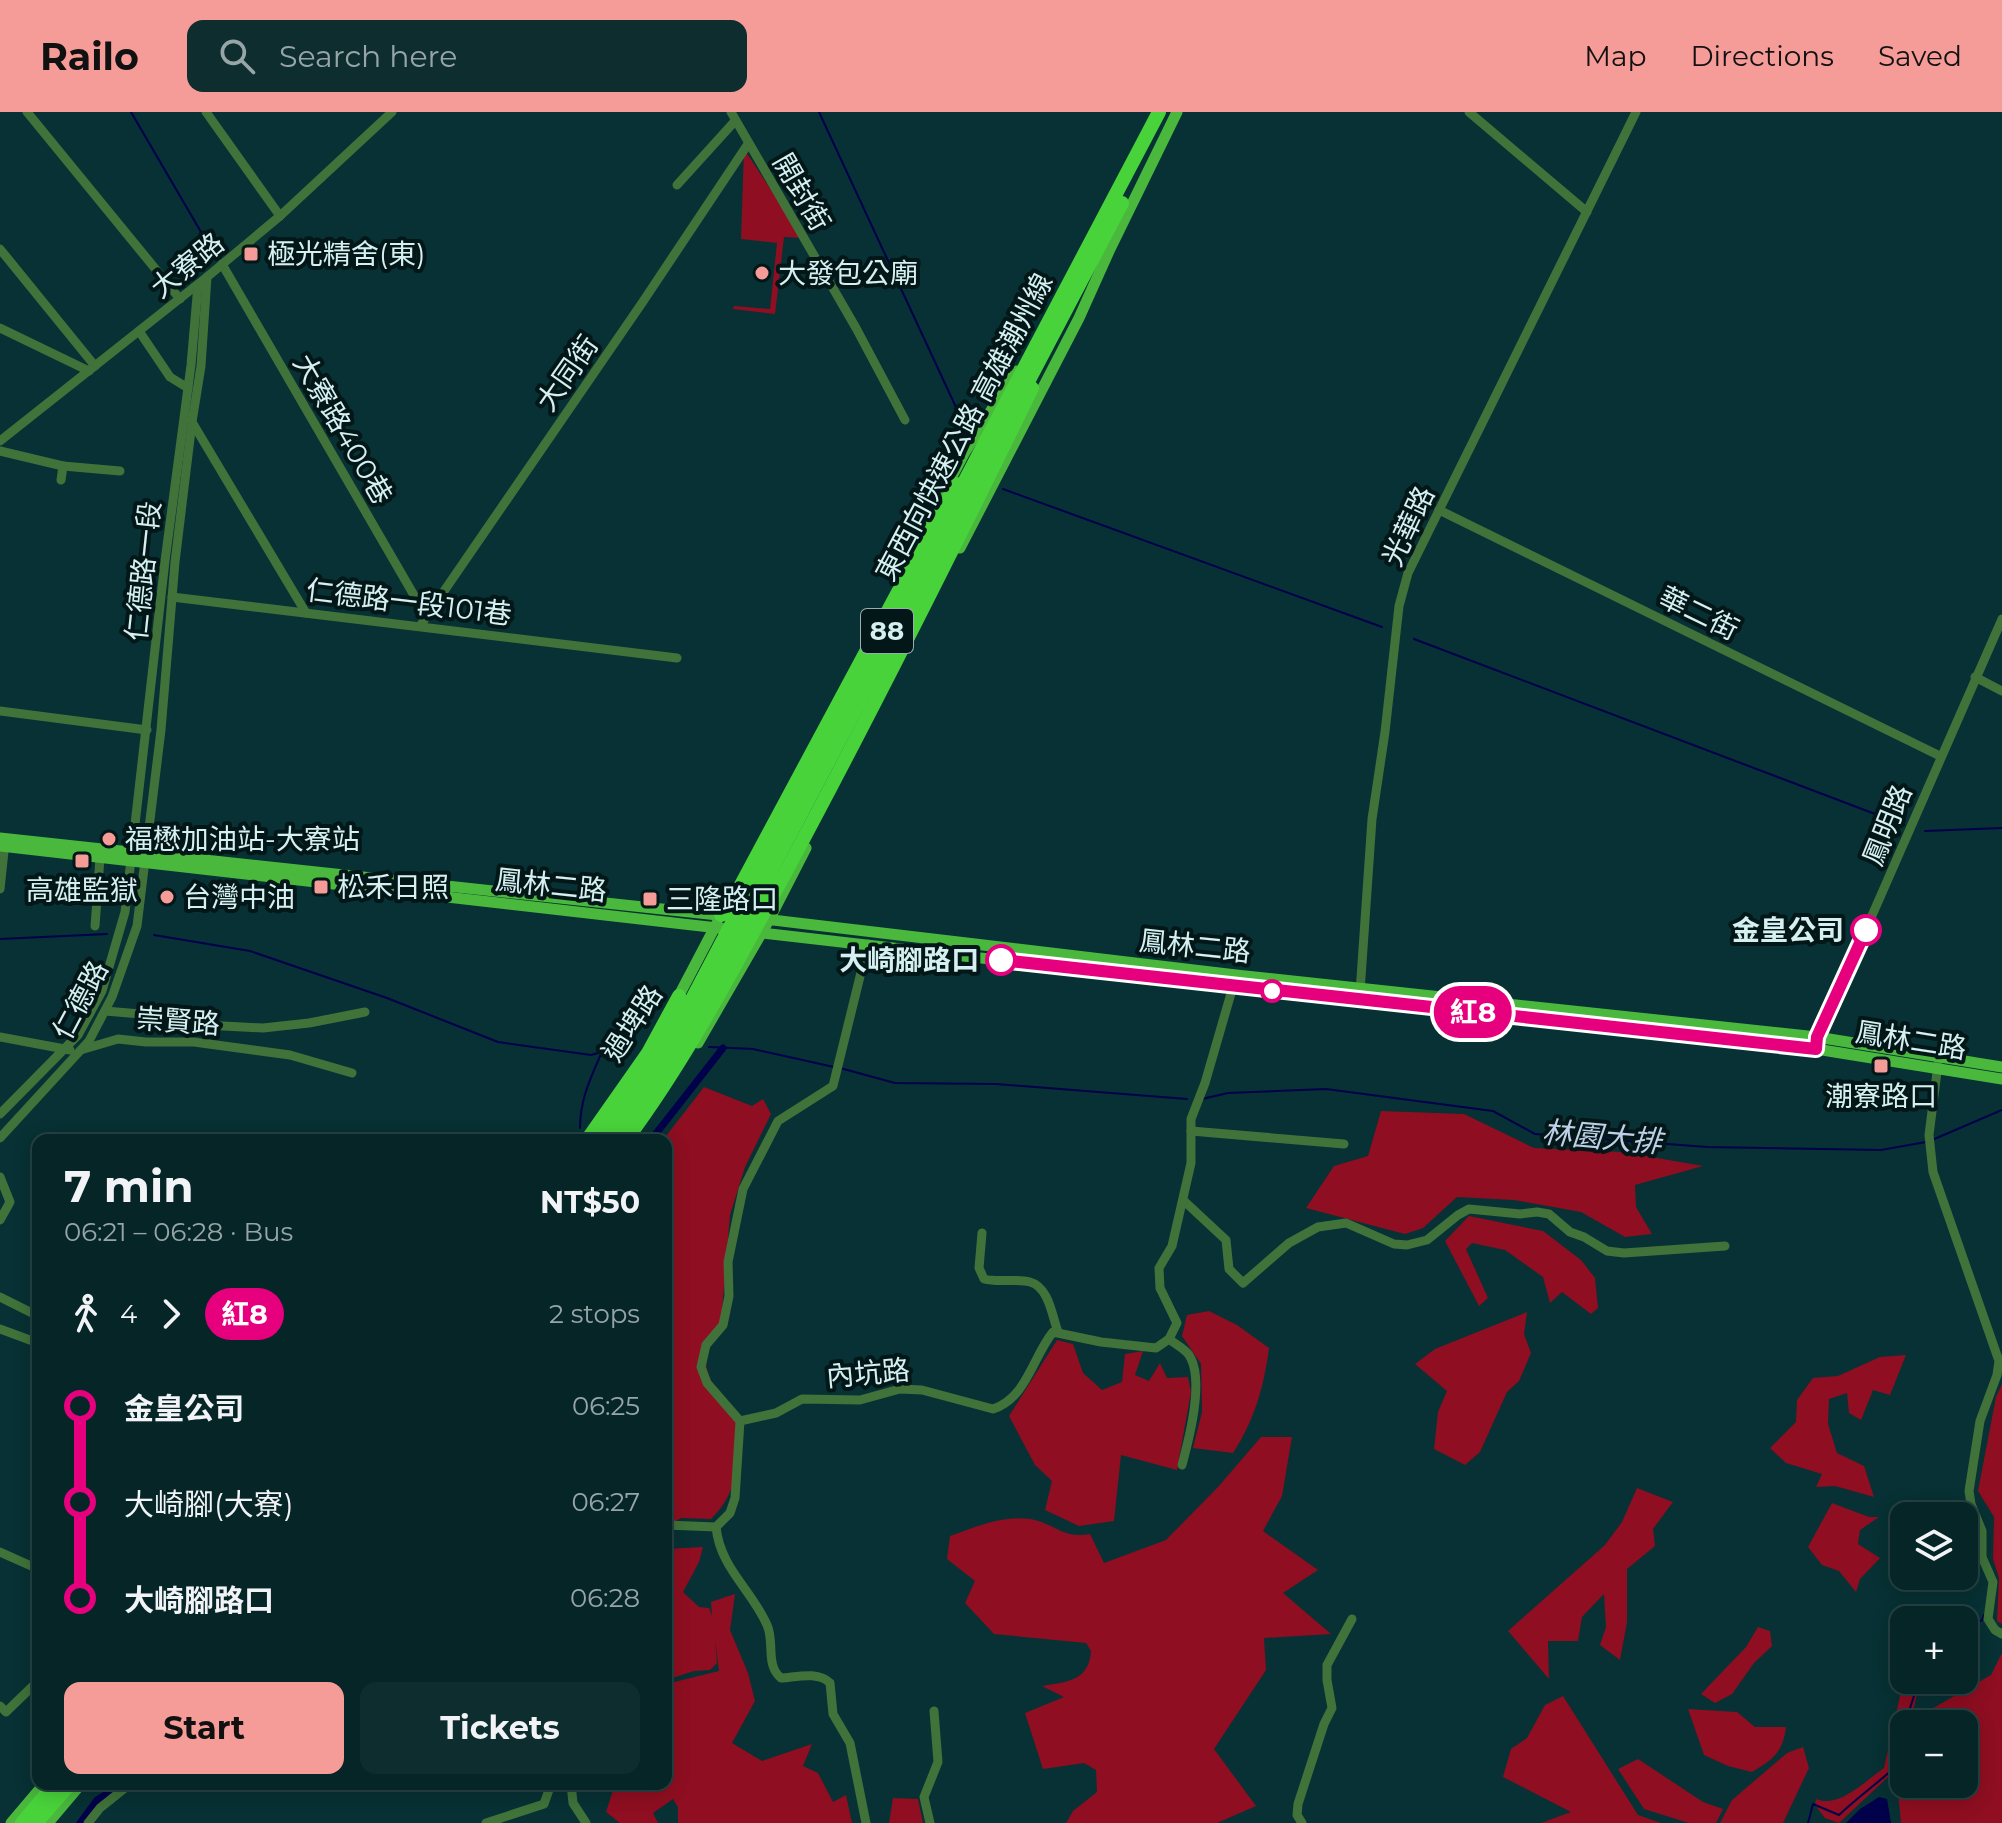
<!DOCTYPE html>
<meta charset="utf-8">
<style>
body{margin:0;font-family:Montserrat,"Noto Sans TC",sans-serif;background:#0e2d2f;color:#f1f3f6;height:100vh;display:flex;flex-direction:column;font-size:30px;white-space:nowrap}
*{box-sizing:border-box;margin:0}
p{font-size:26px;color:#97a5a7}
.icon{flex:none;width:44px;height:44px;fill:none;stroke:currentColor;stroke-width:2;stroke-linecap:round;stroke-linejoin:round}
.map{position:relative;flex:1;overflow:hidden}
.drawer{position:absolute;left:32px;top:1022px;width:640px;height:656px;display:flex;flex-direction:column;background:#052527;border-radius:16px;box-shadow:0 4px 20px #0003,0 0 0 2px #264244}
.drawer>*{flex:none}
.badge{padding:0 16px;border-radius:26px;font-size:28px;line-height:52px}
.buttons{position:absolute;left:1890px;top:1390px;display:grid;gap:16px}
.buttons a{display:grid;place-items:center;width:88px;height:88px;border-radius:16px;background:#052527;box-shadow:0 4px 20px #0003,0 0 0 2px #264244;font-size:40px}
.map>.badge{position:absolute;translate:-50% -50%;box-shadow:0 0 0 4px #fff}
.legs{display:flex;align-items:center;gap:12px;height:88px;padding:0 32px;font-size:26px}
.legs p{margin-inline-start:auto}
.overview{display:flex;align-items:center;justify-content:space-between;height:136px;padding:0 32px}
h1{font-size:44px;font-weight:700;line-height:60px}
.action{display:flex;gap:16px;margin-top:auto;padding:16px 32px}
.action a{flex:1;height:92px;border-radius:16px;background:#f59b98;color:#111;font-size:32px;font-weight:700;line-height:92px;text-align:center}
.action a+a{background:#0e2d2f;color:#f1f3f6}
ul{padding:0 32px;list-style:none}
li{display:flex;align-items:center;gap:28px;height:96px;font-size:30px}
li i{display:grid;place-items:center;width:12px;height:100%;margin:0 10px;background:currentColor}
li i::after{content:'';width:20px;height:20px;margin:-10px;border:6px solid;border-radius:50%;background:#052527}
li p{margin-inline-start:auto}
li:first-child i{background:linear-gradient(#0000 50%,currentColor 0)}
li:last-child i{background:linear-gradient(currentColor 50%,#0000 0)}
header{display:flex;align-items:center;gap:48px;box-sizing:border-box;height:112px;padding:0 40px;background:#f59b98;color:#111}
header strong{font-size:38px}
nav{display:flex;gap:44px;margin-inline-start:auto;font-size:28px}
.search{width:560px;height:72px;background:#0e2d2f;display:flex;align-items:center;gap:20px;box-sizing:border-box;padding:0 28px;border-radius:16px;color:#97a5a7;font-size:30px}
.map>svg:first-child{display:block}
.green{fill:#8f0e21}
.water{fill:#00004b}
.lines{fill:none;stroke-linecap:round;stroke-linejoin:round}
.stream{stroke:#00004b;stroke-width:2}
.canal{stroke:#00004b;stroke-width:7}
.minor{stroke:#40723a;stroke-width:9}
.major{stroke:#49b83d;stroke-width:11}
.highway{stroke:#49d33b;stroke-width:14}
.highway-bridge{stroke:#49d33b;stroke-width:14}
.line-1-casing{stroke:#fff;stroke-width:18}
.line-1{stroke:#e6007e;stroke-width:12}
.poi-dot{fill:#f59b98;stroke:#031718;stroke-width:3}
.stop-1-dot{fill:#fff;stroke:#e6007e;stroke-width:4}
.labels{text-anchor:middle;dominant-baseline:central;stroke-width:8;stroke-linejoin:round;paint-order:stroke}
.shield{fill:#031718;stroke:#97afb1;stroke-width:2}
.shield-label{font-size:26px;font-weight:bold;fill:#d6f0f2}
.street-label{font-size:28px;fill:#d6f0f2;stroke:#031718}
.poi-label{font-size:28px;fill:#d6f0f2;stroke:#031718;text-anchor:start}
.stop-label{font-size:28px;font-weight:bold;fill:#d6f0f2;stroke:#031718;text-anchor:end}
.water-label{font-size:30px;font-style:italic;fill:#c0cfe8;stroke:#031718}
</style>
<header>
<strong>Railo</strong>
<div class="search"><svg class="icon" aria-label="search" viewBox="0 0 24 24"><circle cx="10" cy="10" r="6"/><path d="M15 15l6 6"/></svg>Search here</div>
<nav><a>Map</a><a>Directions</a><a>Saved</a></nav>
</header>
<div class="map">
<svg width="2002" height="1711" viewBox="0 0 2002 1711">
<rect width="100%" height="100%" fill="#073134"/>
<g class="green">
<polygon points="744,37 803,126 784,125 775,202 733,197 734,194 770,197 777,131 741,127"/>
<path d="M704,975l48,19 11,-7 8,15 -26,53 -15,48 -9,108c-33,37 -6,68 19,99 -4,39 1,68 -29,97l-30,-1 -15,9v-387h-3z"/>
<polygon points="1381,999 1464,1002 1534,1036 1623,1040 1703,1054 1635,1073 1636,1095 1652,1122 1625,1125 1581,1100 1514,1088 1457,1085 1423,1116 1405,1122 1306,1096 1334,1054 1368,1044"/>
<polygon points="1469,1104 1543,1119 1581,1148 1595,1166 1598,1196 1591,1202 1562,1180 1550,1191 1543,1165 1505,1138 1472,1131 1466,1137 1488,1186 1479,1194 1445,1129"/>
<path d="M1209,1199l28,14 32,23c-5,39 -15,73 -36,105l-40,-5 9,-36 -1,-48 -19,-28 5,-21z"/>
<polygon points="1527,1200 1524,1222 1531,1241 1519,1269 1507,1280 1480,1340 1465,1353 1434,1337 1438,1300 1447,1279 1415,1252 1435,1237"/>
<polygon points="1057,1228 1073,1232 1083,1261 1102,1278 1122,1270 1125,1242 1143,1239 1135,1263 1149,1269 1160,1251 1167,1266 1188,1265 1191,1280 1177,1358 1121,1343 1114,1409 1079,1414 1045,1398 1052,1369 1035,1353 1009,1304"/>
<polygon points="1906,1243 1890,1283 1873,1278 1861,1308 1849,1301 1847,1281 1829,1287 1828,1312 1837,1341 1864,1354 1874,1385 1835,1374 1816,1375 1822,1362 1786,1351 1770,1336 1796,1310 1797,1288 1813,1266 1838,1264 1880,1245"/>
<polygon points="2002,1272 2002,1512 1997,1509 1999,1466 1993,1447 1994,1405 1978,1379 1996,1285"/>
<path d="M1261,1325h31l-10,59 -19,35 55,39 -35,23 48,41 -67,4 2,32 -52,79 42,57 -39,17h-151l7,-12 24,-19 -1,-22 -12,-7 -41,6 -18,-56 39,-16 -22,-11c25,-4 47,-5 49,-35l-5,-8 -92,-9 -29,-31 10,-22 -28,-22 3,-23c26,-9 52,-21 80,-17 25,4 31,20 60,15l14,29 62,-23 52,-53z"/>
<polygon points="1637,1376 1673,1390 1653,1417 1655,1434 1627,1457 1627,1510 1620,1548 1600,1533 1606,1515 1604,1482 1582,1505 1578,1529 1548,1529 1549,1567 1508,1519 1605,1433 1622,1410"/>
<polygon points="1832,1391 1869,1405 1879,1405 1860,1418 1858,1432 1880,1446 1860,1467 1856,1480 1839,1459 1822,1453 1808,1435"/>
<polygon points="703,1435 699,1450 683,1480 699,1495 709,1496 712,1504 711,1490 735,1482 730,1518 748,1561 755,1589 732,1631 762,1649 812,1632 803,1654 818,1661 833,1690 846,1683 852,1711 678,1711 678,1695 673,1687 653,1701 658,1711 620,1711 606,1700 615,1672 666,1672 666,1572 719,1559 715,1528 717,1551 710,1558 694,1559 666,1568 666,1437"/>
<polygon points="1758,1515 1770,1519 1772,1534 1754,1551 1732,1582 1715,1591 1701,1582 1746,1535"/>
<path d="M2002,1541v170h-101l-3,-31 -9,-16 -50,47 -14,-5 -10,-13 1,-6c23,10 49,-18 68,-31l20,-90v2h20l-5,6 -8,34 7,4h-14v60h60v-60h-40l4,-13 63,-36z"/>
<polygon points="1563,1584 1638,1703 1661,1711 1541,1711 1571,1700 1503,1665 1511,1637 1527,1626 1545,1593"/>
<path d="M1688,1597l49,3 18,15h31c-3,25 -13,33 -34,45l-24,-6 -24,-11z"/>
<polygon points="1803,1635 1809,1656 1783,1711 1720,1711 1732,1688 1787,1641"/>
<polygon points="1638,1647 1703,1690 1723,1697 1716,1711 1689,1711 1644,1697 1618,1657"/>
<polygon points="893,1686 918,1687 923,1711 889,1711"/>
</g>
<polygon class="water" points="1879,1685 1887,1687 1891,1711 1846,1711 1860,1697"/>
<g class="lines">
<g class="stream">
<polyline points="131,0 215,144"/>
<polyline points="819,0 967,319"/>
<polyline points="1003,377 1382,515"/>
<polyline points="1414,527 1904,713"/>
<polyline points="1925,719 2002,716"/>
<polyline points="154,823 250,839 387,886 498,930 591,943 631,932"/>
<polyline points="0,827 107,822"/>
<polyline points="709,935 753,937 834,955"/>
<polyline points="840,956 895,971 996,972 1187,987"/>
<polyline points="1202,987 1228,981 1326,977 1493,999 1535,1022 1707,1035 1881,1038 1926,1030"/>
<path d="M580,1016c0,-28 10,-49 21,-74"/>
<polyline points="1932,1028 2002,998"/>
<polyline points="1964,1520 1982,1508 1984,1503"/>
<polyline points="1905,1612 1919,1568"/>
<path d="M1808,1711l5,-19 26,11c20,-19 43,-35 63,-54l2,-28"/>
</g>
<g class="canal">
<polyline points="651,1028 723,936"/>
<polyline points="80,1711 97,1688 123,1672"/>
</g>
<g class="minor">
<polyline points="27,0 180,187"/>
<polyline points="206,0 280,104"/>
<polyline points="731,0 856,216 905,308"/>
<polyline points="1469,0 1587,100"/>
<polyline points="677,73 735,9"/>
<polyline points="0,137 95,254"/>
<polyline points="222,152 426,504"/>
<polyline points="0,216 89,259"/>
<polyline points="139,219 170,265 188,276"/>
<polyline points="192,310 306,501"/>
<polyline points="0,329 207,165 280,104 392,0"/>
<polyline points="0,339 63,354 61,368"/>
<polyline points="63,354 120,359"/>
<polyline points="1439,398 1940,644"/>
<polyline points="172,485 677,546"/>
<polyline points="420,514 642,191 748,32"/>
<polyline points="1975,565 2002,579"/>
<polyline points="0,599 147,618"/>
<polyline points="0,777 5,730"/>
<polyline points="95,814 100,746"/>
<polyline points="1360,880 1372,707 1385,620 1399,494 1408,461 1636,0"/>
<polyline points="105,899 188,906 205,913 263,916 309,911 365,900"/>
<polyline points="0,925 70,938"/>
<polyline points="1817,929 2002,507"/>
<polyline points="84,937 118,927 146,930 194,930 290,943 352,961"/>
<polyline points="1938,952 1929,1023 1933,1060 1999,1249 1997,1263 1980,1309 1969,1379 1971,1392 1982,1419 1982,1445 1993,1470 1988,1507 1995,1518 2002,1522"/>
<polyline points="0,1002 78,923 102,879 125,800 165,449 191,253 198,173"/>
<polyline points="1191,1019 1344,1032"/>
<polyline points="0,1026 89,929 112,885 137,814 161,618 175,450 192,310 201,254 207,165"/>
<polyline points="0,1065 10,1090 0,1108"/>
<polyline points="1183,1088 1226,1128 1229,1157 1243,1171 1289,1131 1318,1115 1346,1111 1394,1132 1407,1133 1427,1128 1458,1103 1469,1097 1520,1102 1537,1100 1549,1102 1570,1120 1584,1125 1607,1139 1624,1141 1725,1134"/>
<path d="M982,1121l-3,35 5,11c15,4 32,-1 46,3 19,5 22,34 28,50"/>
<polyline points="0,1185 34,1202 38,1196"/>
<polyline points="0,1217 38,1231"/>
<path d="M1169,1227c6,5 16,10 20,16 16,24 0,84 -7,110"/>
<path d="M740,1309l36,-8 26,-14 58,1 40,-11 22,1 71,19c34,-11 40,-53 60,-77l48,10 55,6 13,-9 8,-16 -17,-35 -1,-20 13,-22 19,-83v-44l14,-36 29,-100"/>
<polyline points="666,1413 716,1415"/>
<polyline points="716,1415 730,1401 735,1386 740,1309 707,1271 701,1255 706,1233 723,1213 729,1184 728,1150 743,1077 778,1009 833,974 868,832"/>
<path d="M716,1415c4,41 36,63 51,98 8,17 -2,40 14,53 16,-1 37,-7 49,5l3,31 17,29 16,80"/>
<polyline points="0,1440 38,1457"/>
<polyline points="0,1594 6,1600 38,1569"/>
<polyline points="571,1672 573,1691 586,1711"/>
<polyline points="88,1711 100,1696 130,1672"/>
<polyline points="486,1711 544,1692 551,1672"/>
<polyline points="930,1711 924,1685 938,1650 934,1599"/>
<polyline points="1302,1711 1297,1703 1298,1692 1324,1612 1332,1596 1327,1568 1327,1553 1352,1507"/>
</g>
<g class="major">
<polyline points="960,436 1079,206 1110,137 1177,0"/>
<polyline points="913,438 965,340 1016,259"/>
<polyline points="0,726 727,804"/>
<polyline points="0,734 1234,875 1816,937 2002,967"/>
<polyline points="756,806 1236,863 1817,925 2002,955"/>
<polyline points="675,891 717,811"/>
<polyline points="698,931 769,808 806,736"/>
<polyline points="11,1711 44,1672"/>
<polyline points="48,1711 81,1672"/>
</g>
<g class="highway">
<polyline points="721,803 734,786 956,372"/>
<polyline points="587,1028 648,941 679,884"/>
<path d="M626,1028c64,-86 113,-182 164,-276 84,-157 164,-316 242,-476"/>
<polyline points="22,1711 55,1672"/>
<polyline points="36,1711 70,1672"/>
</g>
<g class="highway-bridge">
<polyline points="599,1028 691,889 1159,0"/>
<polyline points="613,1028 659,961 700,894 1122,91"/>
</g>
</g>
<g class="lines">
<defs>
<polyline id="line-1" points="1001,848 1816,937 1817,925 1866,818"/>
</defs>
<use href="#line-1" class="line-1-casing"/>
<use href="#line-1" class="line-1"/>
</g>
<g class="poi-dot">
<rect x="243" y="134" width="16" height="16" rx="4"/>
<circle cx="762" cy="161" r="8"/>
<circle cx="109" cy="727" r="8"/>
<rect x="74" y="741" width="16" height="16" rx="4"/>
<rect x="313" y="767" width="16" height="16" rx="4"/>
<circle cx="167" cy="785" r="8"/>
<rect x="642" y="779" width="16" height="16" rx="4"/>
<rect x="1873" y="946" width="16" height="16" rx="4"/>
</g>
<g class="stop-1-dot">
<circle cx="1866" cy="818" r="14"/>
<circle cx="1001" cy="848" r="14"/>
<circle cx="1272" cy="879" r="10"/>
</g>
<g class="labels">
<rect class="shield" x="861" y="497" width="52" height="44" rx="6"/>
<g class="shield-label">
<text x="887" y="519">88</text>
</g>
<g class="street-label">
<text transform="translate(802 80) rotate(60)">開封街</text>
<text transform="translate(187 153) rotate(-39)">大寮路</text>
<text transform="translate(567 261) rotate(-55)">大同街</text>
<text transform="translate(964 315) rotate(-62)">東西向快速公路 高雄潮州線</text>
<text transform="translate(343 317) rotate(60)">大寮路400巷</text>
<text transform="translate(1408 414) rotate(-65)">光華路</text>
<text transform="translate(143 459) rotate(-84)">仁德路一段</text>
<text transform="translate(409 490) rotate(7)">仁德路一段101巷</text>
<text transform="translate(1699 501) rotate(26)">華二街</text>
<text transform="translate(1887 713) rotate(-68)">鳳明路</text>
<text transform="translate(551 773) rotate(6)">鳳林二路</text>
<text transform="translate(1195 834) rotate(6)">鳳林二路</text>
<text transform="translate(80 888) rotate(-62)">仁德路</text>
<text transform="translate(178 909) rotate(4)">崇賢路</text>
<text transform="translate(632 911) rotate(-57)">過埤路</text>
<text transform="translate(1911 928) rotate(9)">鳳林二路</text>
<text transform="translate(868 1261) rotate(-5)">內坑路</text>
</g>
<g class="poi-label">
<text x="267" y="142">極光精舍(東)</text>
<text x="778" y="161">大發包公廟</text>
<text x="125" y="727">福懋加油站-大寮站</text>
<text x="337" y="775">松禾日照</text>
<text x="82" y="778" text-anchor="middle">高雄監獄</text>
<text x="183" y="785">台灣中油</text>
<text x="666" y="787">三隆路口</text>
<text x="1881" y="984" text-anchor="middle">潮寮路口</text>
</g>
<g class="stop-label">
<text x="1844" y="818">金皇公司</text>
<text x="979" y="848">大崎腳路口</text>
</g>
<g class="water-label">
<text transform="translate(1602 1025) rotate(5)">林園大排</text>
</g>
</g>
</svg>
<div class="buttons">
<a><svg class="icon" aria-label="layers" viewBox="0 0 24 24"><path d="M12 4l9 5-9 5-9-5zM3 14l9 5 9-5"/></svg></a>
<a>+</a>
<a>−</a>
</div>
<b class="badge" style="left:1473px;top:900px;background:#e6007e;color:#fff">紅8</b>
<section class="drawer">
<div class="overview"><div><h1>7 min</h1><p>06:21 – 06:28 · Bus</p></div><b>NT$50</b></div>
<div class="legs"><svg class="icon" aria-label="walk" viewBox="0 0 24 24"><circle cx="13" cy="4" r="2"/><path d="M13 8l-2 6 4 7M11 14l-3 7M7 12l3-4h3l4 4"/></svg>4<svg class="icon" aria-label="forward" viewBox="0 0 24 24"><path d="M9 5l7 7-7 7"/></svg><b class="badge" style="background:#e6007e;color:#fff">紅8</b><p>2 stops</p></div>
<ul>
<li><i style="color:#e6007e"></i><b>金皇公司</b><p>06:25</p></li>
<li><i style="color:#e6007e"></i><span>大崎腳(大寮)</span><p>06:27</p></li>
<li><i style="color:#e6007e"></i><b>大崎腳路口</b><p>06:28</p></li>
</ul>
<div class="action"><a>Start</a><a>Tickets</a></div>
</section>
</div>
